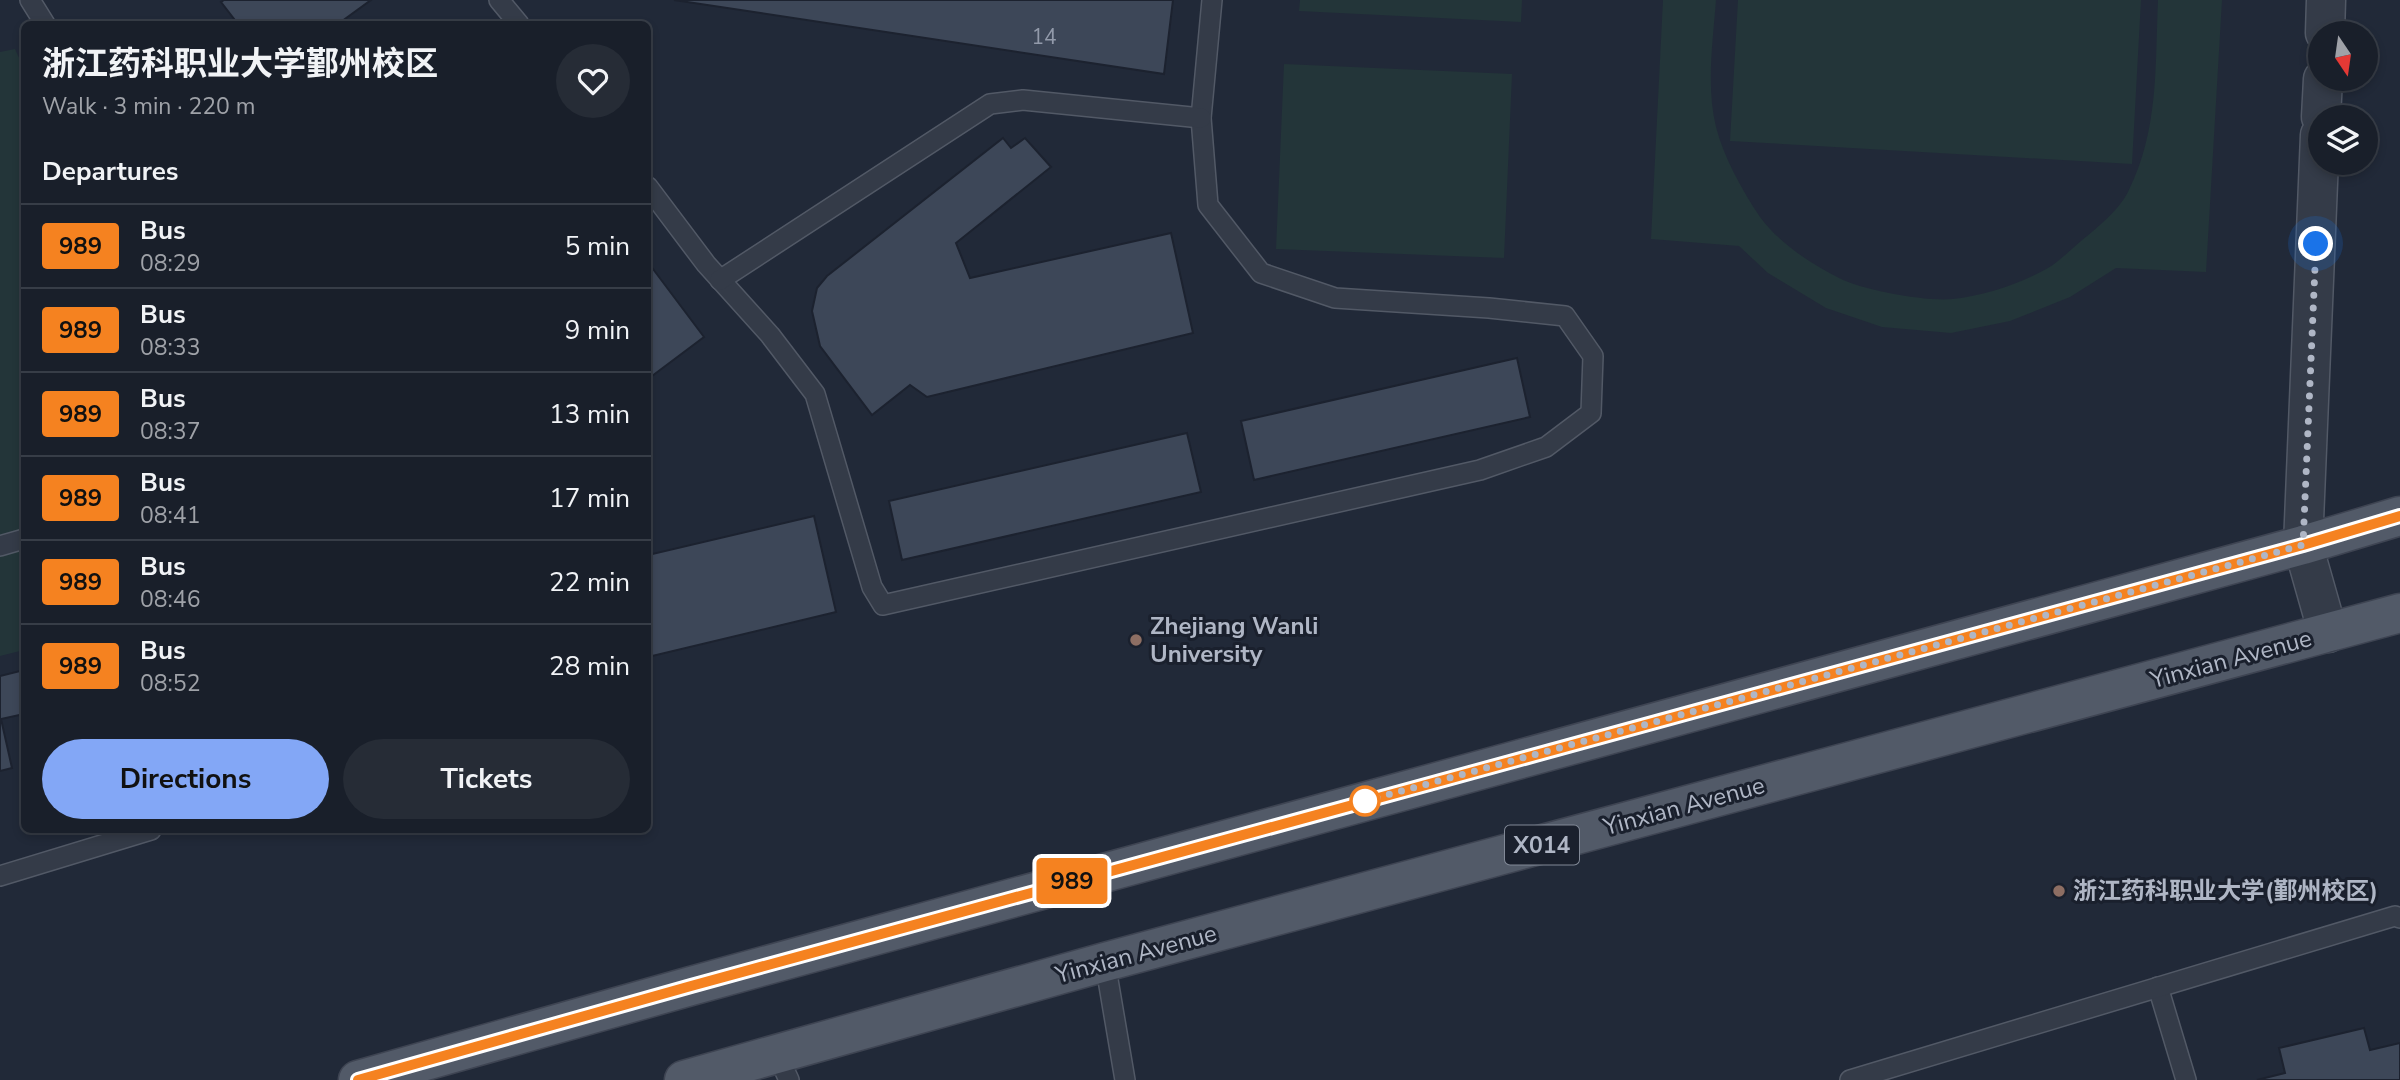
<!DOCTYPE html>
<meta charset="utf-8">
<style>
body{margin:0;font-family:"Nunito Sans","Noto Sans SC",sans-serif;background:#262c36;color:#f1f3f6;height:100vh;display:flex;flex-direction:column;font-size:26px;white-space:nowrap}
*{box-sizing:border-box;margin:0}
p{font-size:23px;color:#9fa2a8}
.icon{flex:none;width:38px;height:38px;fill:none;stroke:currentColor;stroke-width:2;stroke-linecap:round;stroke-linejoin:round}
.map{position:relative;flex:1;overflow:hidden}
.drawer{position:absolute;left:21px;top:21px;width:630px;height:812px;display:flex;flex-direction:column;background:#191f2a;border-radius:10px;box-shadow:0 4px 10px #0003,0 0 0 2px #373d47}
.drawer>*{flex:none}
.badge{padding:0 14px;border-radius:5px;font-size:24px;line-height:46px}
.needle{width:46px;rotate:167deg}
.tools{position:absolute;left:2308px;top:21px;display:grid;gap:14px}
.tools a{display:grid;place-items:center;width:70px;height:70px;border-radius:50%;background:#191f2a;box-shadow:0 4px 10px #0003,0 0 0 2px #373d47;font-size:35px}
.you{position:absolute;width:35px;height:35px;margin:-18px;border:5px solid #fff;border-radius:50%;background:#1a73e8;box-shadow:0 0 0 10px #1a73e833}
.map>.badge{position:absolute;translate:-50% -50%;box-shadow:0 0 0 4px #fff}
h2{padding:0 21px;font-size:26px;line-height:63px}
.round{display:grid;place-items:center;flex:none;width:74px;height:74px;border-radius:37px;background:#262c36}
.summary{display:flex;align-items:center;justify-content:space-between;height:119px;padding:0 21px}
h1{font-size:33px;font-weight:700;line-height:52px}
.primary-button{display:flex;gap:14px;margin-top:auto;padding:14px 21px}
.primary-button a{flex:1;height:80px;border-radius:42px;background:#83a7f6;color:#111;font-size:28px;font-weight:700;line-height:80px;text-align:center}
.primary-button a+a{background:#262c36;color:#f1f3f6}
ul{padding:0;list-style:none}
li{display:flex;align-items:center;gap:21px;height:84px;padding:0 21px;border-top:2px solid #373d47}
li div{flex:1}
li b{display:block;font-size:26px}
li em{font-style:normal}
li .badge{min-width:77px;font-weight:700;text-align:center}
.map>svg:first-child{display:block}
.green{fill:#233539}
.building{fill:#3d4758;stroke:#1c222f;stroke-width:2}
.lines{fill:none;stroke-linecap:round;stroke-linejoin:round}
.service-casing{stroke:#525966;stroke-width:22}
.tertiary-casing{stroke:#525966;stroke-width:41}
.primary-casing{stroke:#3e4452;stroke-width:41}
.service{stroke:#343b48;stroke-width:19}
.tertiary{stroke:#343b48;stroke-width:38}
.primary{stroke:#525a68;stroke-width:38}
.line-casing{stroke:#fff;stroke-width:16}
.line{stroke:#f58220;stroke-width:10}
.walk{stroke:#afb6c5;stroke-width:7;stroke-dasharray:0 12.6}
.education-dot{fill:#8d6e63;stroke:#1a202d;stroke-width:2.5}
.stop-dot{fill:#fff;stroke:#f58220;stroke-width:3.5}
.labels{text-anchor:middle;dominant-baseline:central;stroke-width:6;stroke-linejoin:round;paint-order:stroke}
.number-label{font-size:21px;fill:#929aaa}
.shield{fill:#1a202d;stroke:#828997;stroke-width:2}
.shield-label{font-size:23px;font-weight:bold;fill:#afb6c5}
.poi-label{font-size:24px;font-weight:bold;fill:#afb6c5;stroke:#1a202d;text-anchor:start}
.street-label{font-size:24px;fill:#afb6c5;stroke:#1a202d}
</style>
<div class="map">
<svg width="2400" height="1080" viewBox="0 0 2400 1080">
<rect width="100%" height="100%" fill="#212938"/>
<g class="green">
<polygon points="1300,0 1522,0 1521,22 1299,11"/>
<path d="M1663,0h53c-3,41 -10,86 0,127 8,31 26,63 44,90 19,26 51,47 79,61 23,12 88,24 114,21 31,-3 67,-15 95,-31 12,-7 22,-18 33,-27 16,-13 38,-31 47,-49 31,-62 27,-125 30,-192h64l-16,272 -90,-4 -46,29 -60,24 -59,12 -69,-6 -56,-19 -58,-35 -29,-27 -88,-7z"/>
<polygon points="1738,0 2141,0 2132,164 1730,141"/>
<polygon points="15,49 24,69 24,650 0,656 0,52"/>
<polygon points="1284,64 1512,74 1504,258 1276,249"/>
</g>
<g class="building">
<polygon points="224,0 371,0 338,24 238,24 221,2"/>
<polygon points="674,0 1173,0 1164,74"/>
<polygon points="1003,138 1011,148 1025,138 1051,167 956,243 970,278 1171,233 1193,333 927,397 910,385 872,415 820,346 812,311 817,288 827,276"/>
<polygon points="650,265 704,337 648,379 648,267"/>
<polygon points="1517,358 1530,417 1254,480 1241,421"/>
<polygon points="1187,433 1201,492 902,560 889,501"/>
<polygon points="814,516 836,612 648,657 648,555"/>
<polygon points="24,670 24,714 1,719 12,768 0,771 0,676"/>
<polygon points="2364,1028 2370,1050 2400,1043 2400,1080 2257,1080 2285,1073 2279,1048"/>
</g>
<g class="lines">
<defs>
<g id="service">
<polyline points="30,0 45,24"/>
<polyline points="499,0 519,24"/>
<polyline points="648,187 706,264 770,335 815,394 872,587 883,605 1480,470 1546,447 1591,413 1593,356 1565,316 1489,308 1335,298 1261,273 1208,205 1201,118 1212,0"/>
<polyline points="720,280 990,104 1023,100 1201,118"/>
<polyline points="0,546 24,539"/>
<polyline points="0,876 151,830"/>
<polyline points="1105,962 1125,1080"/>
<polyline points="2158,987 2186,1080"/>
<polyline points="777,1054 789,1080"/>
<polyline points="1850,1080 2395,916 2400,918"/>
</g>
<g id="tertiary">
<polyline points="2325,33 2326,0"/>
<polyline points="2321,117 2323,79"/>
<polyline points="2320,135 2303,545 2328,633"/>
</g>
<g id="primary">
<polyline points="358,1080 691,986 2303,545 2400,516"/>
<polyline points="684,1080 1105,962 2400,613"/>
</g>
</defs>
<use href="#service" class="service-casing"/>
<use href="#tertiary" class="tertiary-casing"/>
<use href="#primary" class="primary-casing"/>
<use href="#service" class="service"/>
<use href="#tertiary" class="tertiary"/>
<use href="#primary" class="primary"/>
</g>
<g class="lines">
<defs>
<polyline id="line" points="358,1080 691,986 2303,545 2400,516"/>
</defs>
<use href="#line" class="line-casing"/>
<use href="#line" class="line"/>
<polyline class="walk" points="1365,801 2303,545 2316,244"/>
</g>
<g class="education-dot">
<circle cx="1136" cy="640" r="7"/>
<circle cx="2059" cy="891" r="7"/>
</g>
<circle class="stop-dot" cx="1365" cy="801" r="14"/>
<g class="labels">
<g class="number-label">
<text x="1044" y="37">14</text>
</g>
<rect class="shield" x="1505" y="825.5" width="74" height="39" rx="5"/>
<g class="shield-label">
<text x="1542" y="845">X014</text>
</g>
<g class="poi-label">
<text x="1150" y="626">Zhejiang Wanli<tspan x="1150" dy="28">University</tspan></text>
<text x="2073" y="891">浙江药科职业大学(鄞州校区)</text>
</g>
<g class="street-label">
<text transform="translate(2231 659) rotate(-15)">Yinxian Avenue</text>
<text transform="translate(1684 806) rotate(-15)">Yinxian Avenue</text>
<text transform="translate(1136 954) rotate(-15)">Yinxian Avenue</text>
</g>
</g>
</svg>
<div class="tools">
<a><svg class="needle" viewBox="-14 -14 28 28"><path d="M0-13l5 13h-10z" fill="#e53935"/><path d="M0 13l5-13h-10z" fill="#9fa2a8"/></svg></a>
<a><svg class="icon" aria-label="layers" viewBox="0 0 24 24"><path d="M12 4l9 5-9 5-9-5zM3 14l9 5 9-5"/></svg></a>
</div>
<div class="you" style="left:2316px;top:244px"></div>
<b class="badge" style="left:1072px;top:881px;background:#f58220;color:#111">989</b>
<section class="drawer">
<div class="summary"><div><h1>浙江药科职业大学鄞州校区</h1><p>Walk · 3 min · 220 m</p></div><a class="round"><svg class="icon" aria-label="heart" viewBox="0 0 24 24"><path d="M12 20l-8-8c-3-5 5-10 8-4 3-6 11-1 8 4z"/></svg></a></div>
<h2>Departures</h2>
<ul>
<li><span class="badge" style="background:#f58220;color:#111">989</span><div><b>Bus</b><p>08:29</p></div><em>5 min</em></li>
<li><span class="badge" style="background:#f58220;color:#111">989</span><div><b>Bus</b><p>08:33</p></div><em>9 min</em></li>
<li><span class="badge" style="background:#f58220;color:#111">989</span><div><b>Bus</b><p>08:37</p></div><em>13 min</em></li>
<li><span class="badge" style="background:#f58220;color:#111">989</span><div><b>Bus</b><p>08:41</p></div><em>17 min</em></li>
<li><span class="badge" style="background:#f58220;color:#111">989</span><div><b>Bus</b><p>08:46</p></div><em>22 min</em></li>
<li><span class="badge" style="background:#f58220;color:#111">989</span><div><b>Bus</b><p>08:52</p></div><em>28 min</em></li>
</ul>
<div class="primary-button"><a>Directions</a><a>Tickets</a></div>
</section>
</div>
